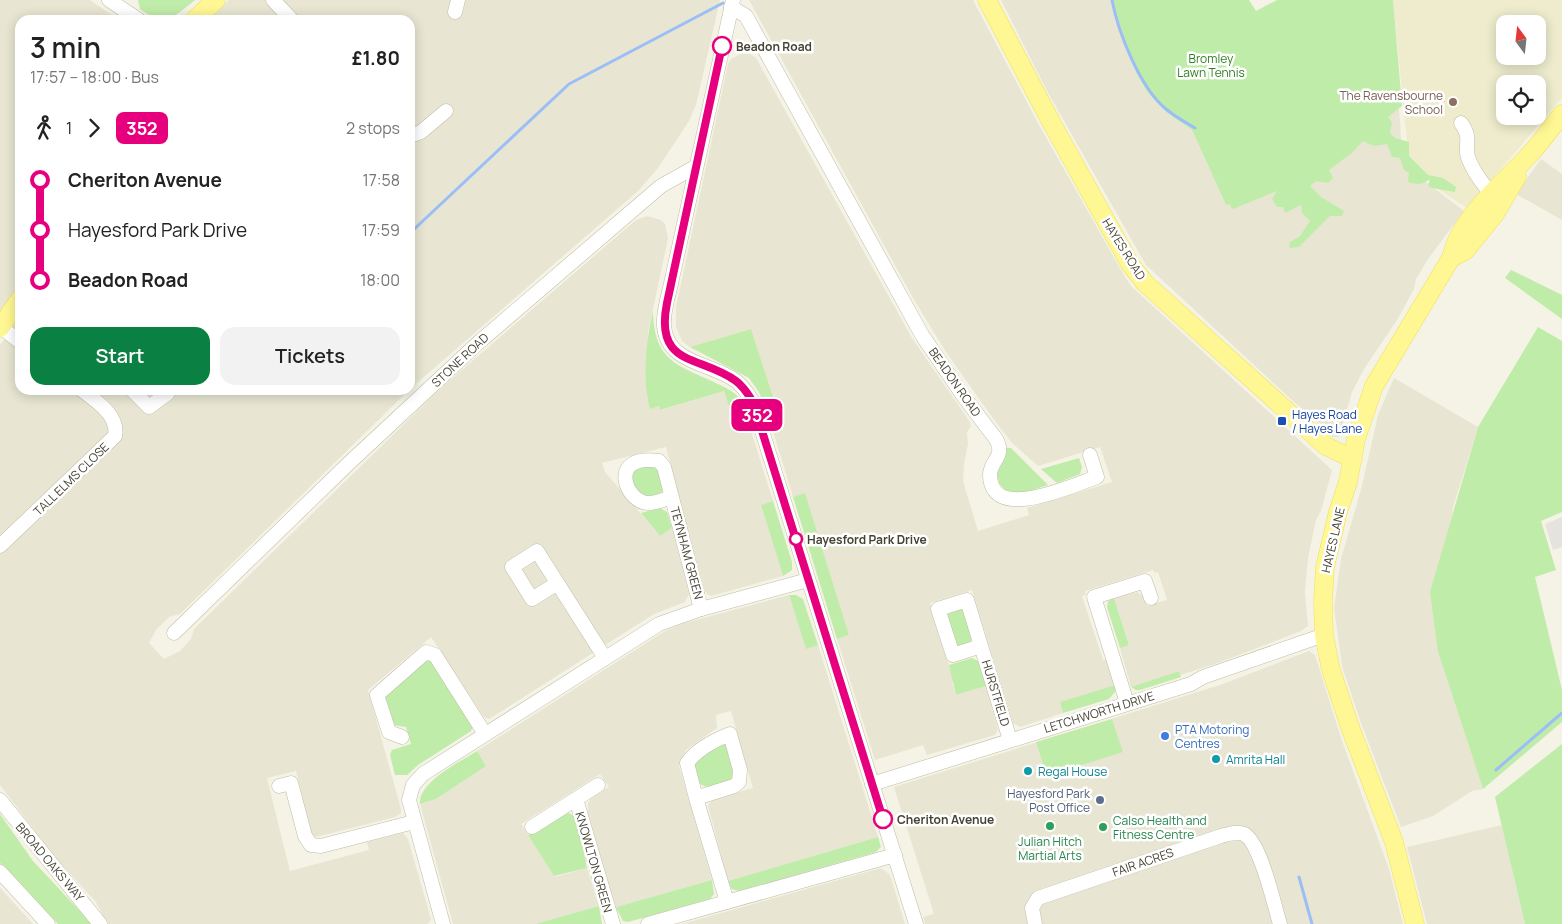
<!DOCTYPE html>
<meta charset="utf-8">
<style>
body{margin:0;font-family:Manrope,sans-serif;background:#f2f2f2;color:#222;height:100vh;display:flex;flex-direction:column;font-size:19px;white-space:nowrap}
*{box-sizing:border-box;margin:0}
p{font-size:16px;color:#767676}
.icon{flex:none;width:28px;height:28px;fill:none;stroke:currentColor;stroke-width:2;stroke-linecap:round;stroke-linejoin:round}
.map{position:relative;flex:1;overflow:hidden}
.panel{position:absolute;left:15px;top:15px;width:400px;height:380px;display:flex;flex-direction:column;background:#fff;border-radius:15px;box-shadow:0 2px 12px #0003}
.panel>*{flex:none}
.badge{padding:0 10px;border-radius:8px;font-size:18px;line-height:32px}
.needle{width:32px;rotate:345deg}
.tools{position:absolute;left:1496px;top:15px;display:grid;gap:10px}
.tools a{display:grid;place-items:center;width:50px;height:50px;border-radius:10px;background:#fff;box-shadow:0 2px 12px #0003;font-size:25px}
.map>.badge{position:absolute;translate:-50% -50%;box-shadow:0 0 0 2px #fff}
.legs{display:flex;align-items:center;gap:8px;height:55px;padding:0 15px;font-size:16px}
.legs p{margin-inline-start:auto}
.summary{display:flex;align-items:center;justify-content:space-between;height:85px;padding:0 15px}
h1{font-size:28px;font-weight:600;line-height:38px}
.action{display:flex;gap:10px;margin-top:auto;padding:10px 15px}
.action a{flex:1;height:58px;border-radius:15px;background:#0b8043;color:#fff;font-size:20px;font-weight:600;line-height:58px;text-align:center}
.action a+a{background:#f2f2f2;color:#222}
ul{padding:0 15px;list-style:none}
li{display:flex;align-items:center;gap:18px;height:50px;font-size:19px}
li i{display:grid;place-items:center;width:8px;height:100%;margin:0 6px;background:currentColor}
li i::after{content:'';width:12px;height:12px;margin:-6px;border:4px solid;border-radius:50%;background:#fff}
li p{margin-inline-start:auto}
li:first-child i{background:linear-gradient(#0000 50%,currentColor 0)}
li:last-child i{background:linear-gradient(currentColor 50%,#0000 0)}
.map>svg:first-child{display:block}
.residential{fill:#e8e6d2}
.education{fill:#eeeccd;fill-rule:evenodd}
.green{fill:#c0eca9}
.parking{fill:#e4e3dd}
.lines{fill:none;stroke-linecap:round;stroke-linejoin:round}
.stream{stroke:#9bbef7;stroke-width:3}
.minor-casing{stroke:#c0bda6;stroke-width:15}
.major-casing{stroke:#eee059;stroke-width:19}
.minor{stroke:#fff;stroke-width:14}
.major{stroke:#fff793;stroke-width:18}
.line-1-casing{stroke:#fff;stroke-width:11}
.line-1{stroke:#e6007e;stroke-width:8}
.stop-1-dot{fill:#fff;stroke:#e6007e;stroke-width:2.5}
.education-dot{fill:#8d6e63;stroke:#fff;stroke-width:2}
.transit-dot{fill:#1a4fb4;stroke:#fff;stroke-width:2}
.shop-dot{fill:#3f7fe0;stroke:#fff;stroke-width:2}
.culture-dot{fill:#0f9aa8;stroke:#fff;stroke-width:2}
.service-dot{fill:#5c6f8a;stroke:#fff;stroke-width:2}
.leisure-dot{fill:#2e9e5b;stroke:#fff;stroke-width:2}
.labels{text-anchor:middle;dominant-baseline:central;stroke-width:5;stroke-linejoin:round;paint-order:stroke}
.stop-label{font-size:12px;font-weight:bold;fill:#474334;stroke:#fff;text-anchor:start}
.park-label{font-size:12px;fill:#317e22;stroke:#fff}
.education-label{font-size:12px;fill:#785e54;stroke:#fff;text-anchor:end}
.street-label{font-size:12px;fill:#474334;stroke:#fff}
.transit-label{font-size:12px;fill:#164399;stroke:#fff;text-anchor:start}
.shop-label{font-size:12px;fill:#366cbe;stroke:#fff;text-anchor:start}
.culture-label{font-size:12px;fill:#0d838f;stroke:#fff;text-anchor:start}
.service-label{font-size:12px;fill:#4e5e75;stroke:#fff;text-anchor:end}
.leisure-label{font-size:12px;fill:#27864d;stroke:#fff;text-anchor:start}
</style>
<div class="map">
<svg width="1562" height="924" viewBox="0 0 1562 924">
<rect width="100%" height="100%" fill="#f4f3e5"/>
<g class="residential">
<polygon points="0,0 90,0 119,20 20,20 20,283 0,314"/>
<polygon points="229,0 720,0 696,105 689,121 658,168 638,191 410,389 410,20 207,20"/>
<polygon points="749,0 973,0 1039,125 1125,277 1132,287 1332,470 1321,511 1316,520 1308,558 1305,592 1308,626 1301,631 1215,664 1180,675 1179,671 1131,687 1120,648 1129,644 1114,598 1137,592 1144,597 1147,606 1167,600 1158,572 1155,573 1153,570 1085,591 1086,595 1082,596 1103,660 1106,660 1115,685 1061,702 1063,713 1020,727 1013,723 972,590 930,603 954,681 952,682 956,695 986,686 998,730 995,735 927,755 923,745 875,760 837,639 849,635 805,494 793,497 769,418 779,415 751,329 690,347 682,341 676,327 676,307 728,64 731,59 741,54 750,54 756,58 912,338 970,422 971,426 967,432 968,444 964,464 963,481 978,531 1029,515 1027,508 1112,482 1100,447 1038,466 1012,443 992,417 946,352 913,298"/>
<polygon points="1001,0 1111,0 1136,74 1148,93 1166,112 1192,130 1226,205 1332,160 1399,108 1402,154 1405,166 1464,211 1428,259 1416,279 1414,289 1397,320 1364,369 1352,392 1339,437 1332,437 1146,265 1047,91"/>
<polygon points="1541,159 1562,174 1562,220 1516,194"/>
<polygon points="647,216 661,220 665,224 668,238 648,333 647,397 650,408 659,406 661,410 724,391 736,428 749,424 773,501 761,505 783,576 711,596 707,594 704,590 666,447 602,463 605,472 660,536 672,528 689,594 685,602 654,614 489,719 484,717 431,637 368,690 401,809 401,813 395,817 316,837 312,835 296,771 267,778 290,871 369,850 367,842 403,833 408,839 431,919 428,924 107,924 96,902 55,857 0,785 0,345 20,317 20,390 409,390 180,614 169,617 156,630 149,643 164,659 180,651 191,639 194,629 441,388 636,220"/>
<polygon points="1394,378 1478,427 1453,507 1438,652 1483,789 1472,791 1433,816 1401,827 1361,723 1342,666 1334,608 1341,559 1362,486 1378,415"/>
<polygon points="789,595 806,648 818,645 878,837 728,881 708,806 713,799 753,788 731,711 716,715 717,728 686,750 679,766 712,880 616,907 588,813 588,803 591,798 609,787 600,774 521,824 555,877 587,868 599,906 535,924 453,924 420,804 436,799 486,766 477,751 665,631 681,624"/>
<polygon points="1309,651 1315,655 1342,741 1389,869 1403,924 925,924 923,917 934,914 894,787 1220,685"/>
<polygon points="1502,825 1525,924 1427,924 1407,847"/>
<polygon points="881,868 890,875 905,924 682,924"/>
<polygon points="0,888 33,924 0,924"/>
</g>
<path class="education" d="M1393,0h169v98l-95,110 -29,-19 -29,-26zM1505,24h33v32h-33zM1505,84h33v32h-33z"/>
<g class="green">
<path d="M138,0h57c-22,17 -29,28 -55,9z"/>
<path d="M1111,0h138l7,11 21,-11h116l9,106 -14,11 4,5 -2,11 5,5 14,4v14l19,19 15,3 13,9 -1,5 -23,-4 -4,-2 2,-7c-8,6 -13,6 -22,3l1,-9 -5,-3 -4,-12 -8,-1 -5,-13 -13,2 -11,-5 -11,12 -23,17 4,8 -5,5 -12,-2 -6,5 11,11 23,14 -2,5h-12l-31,31 -10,1 1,-6 10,-6 10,-15 -8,-8 -1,-8 -16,8 -2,-6h-6l-5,-8 5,-8 -44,18 -3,-3 1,-2 -5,1 -34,-75 -26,-18 -18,-19 -12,-20z"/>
<polygon points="1511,270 1562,295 1562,319 1505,278"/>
<path d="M653,311c1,51 25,54 65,73 8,4 17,8 22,15 5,7 6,17 9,25l-13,4 -12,-37 -64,19 -1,-4 -9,3c-8,-30 -4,-68 3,-98z"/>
<polygon points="1538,327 1562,341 1562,512 1541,521 1556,570 1535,577 1562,690 1562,722 1483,789 1438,652 1430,592 1478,427"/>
<polygon points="751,329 779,415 769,418 759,392 749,378 690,347"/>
<polygon points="1005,448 1011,448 1048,485 1017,495 1006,491 999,483 997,473 1004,460"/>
<polygon points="1079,458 1082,467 1080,474 1057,483 1041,469"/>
<polygon points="650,465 658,468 663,490 658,496 644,497 631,483 633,469"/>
<polygon points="805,493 849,635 837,639 793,497"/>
<polygon points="773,501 792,562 792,570 783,576 761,505"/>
<polygon points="660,508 667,512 672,528 660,536 641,513"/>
<polygon points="789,595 796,595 803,599 818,645 806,649"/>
<polygon points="1114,598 1129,645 1120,648 1107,607 1108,601"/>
<polygon points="958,608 964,611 972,638 969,644 959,646 956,645 947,615"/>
<polygon points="972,658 978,661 986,686 956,695 949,665"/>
<polygon points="425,661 431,661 474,724 471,731 418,765 407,775 395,775 390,755 392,750 411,744 406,727 392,725 384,696"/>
<polygon points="1179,671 1181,677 1140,690 1136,690 1131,687"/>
<polygon points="1115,685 1115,692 1109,699 1063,713 1060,702"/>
<polygon points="1112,719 1123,752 1047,776 1036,742"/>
<path d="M721,744l5,1 9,32c-17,18 -49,13 -39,-18z"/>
<polygon points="1562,744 1562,924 1525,924 1495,797"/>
<path d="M477,751l9,15 -50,33 -16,5c-2,-22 40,-42 57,-53z"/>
<polygon points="567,812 577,818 587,868 554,876 528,835"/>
<polygon points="0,814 33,861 92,924 58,924 0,863"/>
<polygon points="878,837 881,847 876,852 739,891 732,889 728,881"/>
<polygon points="712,880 714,894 710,899 628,922 623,921 616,907"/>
<polygon points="599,906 602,924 535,924"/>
</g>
<polygon class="parking" points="1562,517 1562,547 1553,550 1545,524"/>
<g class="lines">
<g class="stream">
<path d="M1112,0c6,32 28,88 54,109 8,7 19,13 29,19"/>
<polyline points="410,233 569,84 723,3"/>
<polyline points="1496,770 1562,713"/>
<polyline points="1299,877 1312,924"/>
</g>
<defs>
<g id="minor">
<polyline points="109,0 139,20"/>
<polyline points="273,0 292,20"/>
<path d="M733,0l-63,288c-3,12 -7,26 -6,38 3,38 48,37 72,55 8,6 12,13 17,21l163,522"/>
<path d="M731,7l15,9 176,319 42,62 32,42c10,18 -6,21 -6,36 1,49 83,10 107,2l-7,-22"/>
<polyline points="455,12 458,0"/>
<path d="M1461,123c10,15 5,16 6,30 2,12 16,33 25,40"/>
<polyline points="410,136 421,132 446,111"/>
<polyline points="1,327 20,342"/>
<polyline points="132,390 149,407 168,393"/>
<path d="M672,497c-7,2 -16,6 -23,6 -23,1 -43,-50 10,-42l5,6 37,142"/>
<path d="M0,546l115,-110c4,-21 -19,-35 -33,-46"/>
<polyline points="556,584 532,599 512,567 537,551 605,658"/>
<polyline points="174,633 348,464 478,343 661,186 695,167"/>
<polyline points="981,646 967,600 938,609 953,655 981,646 1010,740"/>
<polyline points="1127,703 1094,597 1145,581 1151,598"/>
<polyline points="402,737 389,732 377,695 426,652 435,655 485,734"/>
<polyline points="872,784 1191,684 1203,677 1324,635"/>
<polyline points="279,786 291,783 305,836 311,845 321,846 414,822"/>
<path d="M696,798l-9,-35c10,-14 28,-23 43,-29l10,36 -1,12 -5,4 -38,12 31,104"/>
<polyline points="576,799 613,924"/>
<polyline points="0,800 100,924"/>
<polyline points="532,827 598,785"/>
<polyline points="0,872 48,924"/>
<polyline points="443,924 409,800 413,785 423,774 659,624 701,609 808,580"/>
<polyline points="648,924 895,855"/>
<path d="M1035,924l-3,-16 6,-10 183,-62c8,-2 16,-5 23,-2 17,9 30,71 36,90"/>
</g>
<g id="major">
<polyline points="987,0 1050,120 1130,264 1145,283 1326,446 1353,459"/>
<polyline points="194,20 216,0"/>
<polyline points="1451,258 1465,251 1495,214 1517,177"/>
<polyline points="0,328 20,299"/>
<path d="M1415,924l-21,-82 -44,-115 -19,-57 -7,-35 -1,-33 2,-35 13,-55 10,-30 8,-43 18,-53 77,-128c9,-42 52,-74 80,-105 11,-12 21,-26 31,-39"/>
</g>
</defs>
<use href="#minor" class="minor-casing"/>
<use href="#major" class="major-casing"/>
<use href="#minor" class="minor"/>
<use href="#major" class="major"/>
</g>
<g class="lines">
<defs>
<path id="line-1" d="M722,46l-55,257c-13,64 33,52 69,78 8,6 12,13 17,21l130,417"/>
</defs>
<use href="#line-1" class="line-1-casing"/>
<use href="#line-1" class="line-1"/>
</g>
<g class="stop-1-dot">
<circle cx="722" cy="46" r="9"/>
<circle cx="796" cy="539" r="6"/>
<circle cx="883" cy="819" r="9"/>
</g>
<circle class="education-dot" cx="1453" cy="102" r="5"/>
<rect class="transit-dot" x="1277" y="416" width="10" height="10" rx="2.5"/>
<circle class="shop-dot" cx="1165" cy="736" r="5"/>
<g class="culture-dot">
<circle cx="1216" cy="759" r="5"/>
<circle cx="1028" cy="771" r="5"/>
</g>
<circle class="service-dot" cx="1100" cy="800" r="5"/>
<g class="leisure-dot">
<circle cx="1050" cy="826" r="5"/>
<circle cx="1103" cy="827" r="5"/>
</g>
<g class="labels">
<g class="stop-label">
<text x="736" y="46">Beadon Road</text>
<text x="807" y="539">Hayesford Park Drive</text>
<text x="897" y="819">Cheriton Avenue</text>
</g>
<g class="park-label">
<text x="1211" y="58">Bromley<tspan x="1211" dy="14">Lawn Tennis</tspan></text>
</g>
<g class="education-label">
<text x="1443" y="95">The Ravensbourne<tspan x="1443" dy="14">School</tspan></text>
</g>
<g class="street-label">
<text transform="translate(1124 249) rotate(58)">HAYES ROAD</text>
<text transform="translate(460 360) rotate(-43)">STONE ROAD</text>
<text transform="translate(955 382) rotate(55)">BEADON ROAD</text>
<text transform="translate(71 479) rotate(-44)">TALL ELMS CLOSE</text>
<text transform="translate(1333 540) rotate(-77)">HAYES LANE</text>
<text transform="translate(687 553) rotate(75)">TEYNHAM GREEN</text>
<text transform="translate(996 693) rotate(73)">HURSTFIELD</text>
<text transform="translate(1099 712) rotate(-17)">LETCHWORTH DRIVE</text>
<text transform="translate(50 862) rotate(50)">BROAD OAKS WAY</text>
<text transform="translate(594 862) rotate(74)">KNOWLTON GREEN</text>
<text transform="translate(1143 862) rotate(-19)">FAIR ACRES</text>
</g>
<g class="transit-label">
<text x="1292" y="414">Hayes Road<tspan x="1292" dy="14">/ Hayes Lane</tspan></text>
</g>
<g class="shop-label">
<text x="1175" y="729">PTA Motoring<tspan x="1175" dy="14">Centres</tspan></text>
</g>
<g class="culture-label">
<text x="1226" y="759">Amrita Hall</text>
<text x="1038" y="771">Regal House</text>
</g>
<g class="service-label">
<text x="1090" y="793">Hayesford Park<tspan x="1090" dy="14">Post Office</tspan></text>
</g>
<g class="leisure-label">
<text x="1113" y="820">Calso Health and<tspan x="1113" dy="14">Fitness Centre</tspan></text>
<text x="1050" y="841" text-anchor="middle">Julian Hitch<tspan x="1050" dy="14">Martial Arts</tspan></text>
</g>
</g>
</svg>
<div class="tools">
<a><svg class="needle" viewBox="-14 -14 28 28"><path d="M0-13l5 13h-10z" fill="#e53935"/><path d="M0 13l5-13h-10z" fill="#767676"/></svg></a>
<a><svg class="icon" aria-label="locate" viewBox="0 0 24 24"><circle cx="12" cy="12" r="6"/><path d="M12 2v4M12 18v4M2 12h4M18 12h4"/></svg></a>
</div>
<b class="badge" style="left:757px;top:415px;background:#e6007e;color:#fff">352</b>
<section class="panel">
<div class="summary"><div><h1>3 min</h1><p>17:57 – 18:00 · Bus</p></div><b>£1.80</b></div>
<div class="legs"><svg class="icon" aria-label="walk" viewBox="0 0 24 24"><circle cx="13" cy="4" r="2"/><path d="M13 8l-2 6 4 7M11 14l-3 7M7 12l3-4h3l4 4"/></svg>1<svg class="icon" aria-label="forward" viewBox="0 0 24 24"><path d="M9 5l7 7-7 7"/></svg><b class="badge" style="background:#e6007e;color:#fff">352</b><p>2 stops</p></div>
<ul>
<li><i style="color:#e6007e"></i><b>Cheriton Avenue</b><p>17:58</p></li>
<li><i style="color:#e6007e"></i><span>Hayesford Park Drive</span><p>17:59</p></li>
<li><i style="color:#e6007e"></i><b>Beadon Road</b><p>18:00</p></li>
</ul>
<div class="action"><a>Start</a><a>Tickets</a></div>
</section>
</div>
